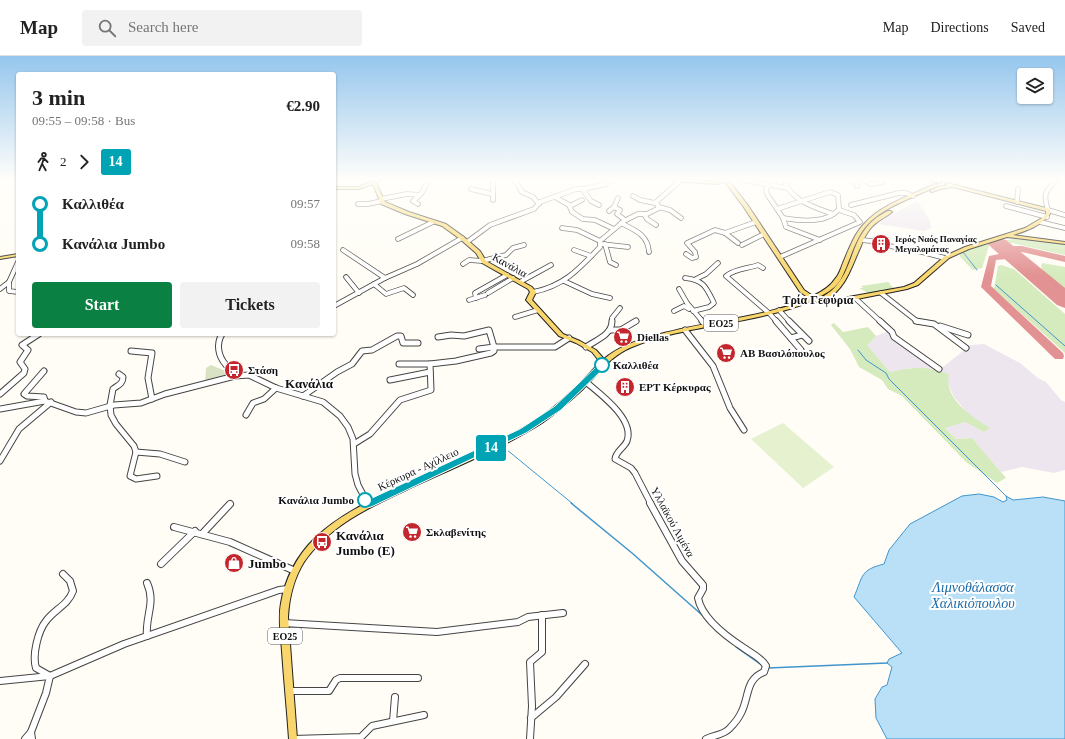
<!DOCTYPE html>
<meta charset="utf-8">
<style>
body{margin:0;font-family:Georgia,serif;background:#f2f2f2;color:#222;height:100vh;display:flex;flex-direction:column;font-size:15px;white-space:nowrap}
*{box-sizing:border-box;margin:0}
p{font-size:13px;color:#767676}
.icon{flex:none;width:22px;height:22px;fill:none;stroke:currentColor;stroke-width:2;stroke-linecap:round;stroke-linejoin:round}
.map{position:relative;flex:1;overflow:hidden}
.drawer{position:absolute;left:16px;top:16px;width:320px;height:264px;display:flex;flex-direction:column;background:#fff;border-radius:4px;box-shadow:0 1px 3px #0004}
.drawer>*{flex:none}
.badge{padding:0 8px;border-radius:3px;font-size:14px;line-height:26px}
.buttons{position:absolute;left:1017px;top:12px;display:grid;gap:8px}
.buttons a{display:grid;place-items:center;width:36px;height:36px;border-radius:4px;background:#fff;box-shadow:0 1px 3px #0004;font-size:20px}
.map>.badge{position:absolute;translate:-50% -50%;box-shadow:0 0 0 2px #fff}
.legs{display:flex;align-items:center;gap:6px;height:44px;padding:0 16px;font-size:13px}
.legs p{margin-inline-start:auto}
.overview{display:flex;align-items:center;justify-content:space-between;height:68px;padding:0 16px}
h1{font-size:22px;font-weight:700;line-height:30px}
.action{display:flex;gap:8px;margin-top:auto;padding:8px 16px}
.action a{flex:1;height:46px;border-radius:4px;background:#0b8043;color:#fff;font-size:16px;font-weight:700;line-height:46px;text-align:center}
.action a+a{background:#f2f2f2;color:#222}
ul{padding:0 16px;list-style:none}
li{display:flex;align-items:center;gap:14px;height:40px;font-size:15px}
li i{display:grid;place-items:center;width:6px;height:100%;margin:0 5px;background:currentColor}
li i::after{content:'';width:10px;height:10px;margin:-5px;border:3px solid;border-radius:50%;background:#fff}
li p{margin-inline-start:auto}
li:first-child i{background:linear-gradient(#0000 50%,currentColor 0)}
li:last-child i{background:linear-gradient(currentColor 50%,#0000 0)}
header{display:flex;align-items:center;gap:24px;box-sizing:border-box;height:56px;padding:0 20px;background:#fff;border-bottom:1px solid #e0e0e0}
header strong{font-size:19px}
nav{display:flex;gap:22px;margin-inline-start:auto;font-size:14px}
.search{width:280px;height:36px;background:#f2f2f2;display:flex;align-items:center;gap:10px;box-sizing:border-box;padding:0 14px;border-radius:4px;color:#767676;font-size:15px}
.map>svg:first-child{display:block}
.industrial{fill:#eee6ef}
.green{fill:#d5ebbd}
.cemetery{fill:#d9e3c4}
.pitch{fill:#e6f2cf}
.water{fill:#b9e0f7;stroke:#3f96cf}
.lines{fill:none;stroke-linecap:round;stroke-linejoin:round}
.stream-far1{stroke:#3f96cf;stroke-width:1}
.stream{stroke:#3f96cf;stroke-width:1.5}
.taxiway{fill:#e29292;fill-rule:evenodd}
.runway{fill:#e29292;fill-rule:evenodd}
.minor-far2-casing{stroke:#444;stroke-width:5.5}
.minor-far1-casing{stroke:#444;stroke-width:7}
.minor-casing{stroke:#444;stroke-width:8}
.major-casing{stroke:#222;stroke-width:2}
.minor-far2{stroke:#fff;stroke-width:4}
.minor-far1{stroke:#fff;stroke-width:5}
.minor{stroke:#fff;stroke-width:6}
.major{fill:#f9d66b;fill-rule:evenodd}
.line-1{fill:#00a3b4;stroke:#fff}
.stop-1-dot{fill:#fff;stroke:#00a3b4;stroke-width:2}
.labels{text-anchor:middle;dominant-baseline:central;stroke-width:4;stroke-linejoin:round;paint-order:stroke}
.far-poi-label{font-size:9px;font-weight:bold;fill:#111;stroke:#fff;text-anchor:start}
.shield{fill:#fff;stroke:#585858;stroke-width:1}
.shield-label{font-size:10px;font-weight:bold;fill:#111}
.street-label{font-size:11px;fill:#111;stroke:#fff}
.poi-label{font-size:11px;font-weight:bold;fill:#111;stroke:#fff;text-anchor:start}
.stop-label{font-size:11px;font-weight:bold;fill:#111;stroke:#fff;text-anchor:start}
.neighbourhood-label{font-size:12px;font-weight:bold;fill:#111;stroke:#fff}
.quarter-label{font-size:13px;font-weight:bold;fill:#111;stroke:#fff}
.near-poi-label{font-size:13px;font-weight:bold;fill:#111;stroke:#fff;text-anchor:start}
.near-water-label{font-size:14px;font-style:italic;fill:#1768a6;stroke:#fff}
</style>
<header>
<strong>Map</strong>
<div class="search"><svg class="icon" aria-label="search" viewBox="0 0 24 24"><circle cx="10" cy="10" r="6"/><path d="M15 15l6 6"/></svg>Search here</div>
<nav><a>Map</a><a>Directions</a><a>Saved</a></nav>
</header>
<div class="map">
<svg width="1065" height="683" viewBox="0 0 1065 683">
<rect width="100%" height="100%" fill="#fffdf5"/>
<g class="industrial">
<polygon points="917,145 930,164 931,172 924,175 879,168 886,162"/>
<polygon points="889,275 936,311 942,312 964,294 960,290 984,288 1020,307 1038,322 1046,326 1061,344 1065,346 1065,414 1054,417 1022,411 1001,416 972,382 956,383 944,371 965,366 984,376 989,372 969,359 954,341 947,326 910,312 890,316 867,289 872,285 876,280"/>
</g>
<g class="green">
<polygon points="1013,183 1051,185 1065,188 1065,199 1012,187 989,190 982,212 973,214 960,201 960,196 980,189"/>
<polygon points="1043,207 1065,211 1065,234 1042,215 1041,209"/>
<polygon points="1001,209 1014,213 1065,258 1065,297 994,233 998,210"/>
<polygon points="888,226 891,228 889,228 894,232 865,238 868,237 859,232 863,232 861,230"/>
<path d="M834,267l9,9 25,-5 8,9 -4,5 -5,4 23,27c23,-5 36,-6 59,2 -6,24 23,43 41,54l-6,4 -19,-10 -20,6 11,11 16,-1 34,40 -9,5 -31,-21 -64,-66 -14,-7 -6,-9 -23,-13 -9,-18 -19,-24z"/>
</g>
<polygon class="cemetery" points="211,309 235,319 205,327 206,312"/>
<polygon class="pitch" points="783,367 834,411 803,432 751,383"/>
<path class="water" d="M979,438l15,3 9,5 4,-2 -1,-4 7,4 30,-3 22,4v238h-178l-11,-21 -1,-19 7,-12 5,-2 5,-18 -5,-4 2,-4 13,-6 -48,-56c9,-21 6,-27 30,-33l5,-14 21,-26 52,-28z"/>
<g class="lines">
<g class="stream-far1">
<polyline points="963,196 977,214"/>
<polyline points="996,229 1065,290"/>
<polyline points="858,294 866,304 886,317 889,323 1006,440"/>
<polyline points="501,389 573,448"/>
</g>
<g class="stream">
<polyline points="571,447 632,497 702,559"/>
<polyline points="736,591 763,610"/>
<polyline points="768,612 887,607"/>
</g>
<g class="taxiway">
<polygon points="1022,190 1065,200 1065,206 1022,196 1014,196 1010,193 1014,190"/>
<polygon points="1004,197 1019,202 1027,209 1023,212 1006,203 996,204 991,230 1063,297 1064,300 1063,303 1055,303 981,231 989,200"/>
</g>
<polygon class="runway" points="999,182 1006,184 1065,232 1065,252 1057,249 992,192 988,188 992,184"/>
<defs>
<g id="minor-far2">
<polyline points="493,124 493,144"/>
<polyline points="515,124 522,136 533,141 539,148"/>
<polyline points="744,124 787,132"/>
<polyline points="770,124 775,126 775,124"/>
<path d="M784,124c7,21 30,27 49,34"/>
<polyline points="857,124 857,130"/>
<polyline points="864,124 871,128 882,126"/>
<path d="M1056,124c-11,12 -13,14 -8,30l17,5"/>
<polyline points="768,129 766,134 767,138 783,162 786,171 820,184"/>
<polyline points="471,133 492,138"/>
<polyline points="583,134 591,145 599,149"/>
<polyline points="633,140 640,144 655,147"/>
<polyline points="555,141 569,149 572,156 583,163 595,164 614,173"/>
<polyline points="381,143 407,138 419,139"/>
<polyline points="1017,146 1018,133"/>
<polyline points="358,148 368,148 382,145"/>
<polyline points="418,148 413,145 421,138 429,124"/>
<polyline points="851,149 899,137 906,137 913,140"/>
<polyline points="570,150 582,144"/>
<polyline points="1006,150 1047,161"/>
<polyline points="614,151 620,154 617,158 625,164"/>
<polyline points="659,151 670,154 681,162"/>
<path d="M777,153l53,-17 8,3 1,14c-12,15 -39,12 -56,9"/>
<polyline points="609,155 614,151 618,142"/>
<polyline points="644,158 647,163 656,169"/>
<polyline points="1040,166 1065,172"/>
<path d="M621,167c14,7 27,12 28,29"/>
<polyline points="562,172 577,174 600,185"/>
<polyline points="725,177 738,187"/>
<polyline points="398,183 433,166"/>
<polyline points="862,184 880,186 889,190 914,194 945,202"/>
<polyline points="467,186 490,169 534,153 540,146 576,133 584,133 606,128 610,124"/>
<polyline points="601,188 628,191"/>
<polyline points="605,188 610,206 616,209"/>
<polyline points="742,189 764,178"/>
<polyline points="343,194 385,222"/>
<polyline points="574,194 591,200"/>
<polyline points="686,198 692,202 696,201 695,196 687,187 715,174 725,177 756,166"/>
<polyline points="780,201 860,166 854,159 839,154"/>
<polyline points="463,208 469,204 482,205 506,199 513,192 524,189"/>
<path d="M763,212l-5,-3c-11,4 -22,3 -32,11l44,38 7,8"/>
<polyline points="346,221 359,237"/>
<path d="M685,222c19,2 21,9 29,25l-5,4 -16,4"/>
<polyline points="696,223 706,218 718,207"/>
<polyline points="564,225 592,238 610,242"/>
<polyline points="9,226 18,206"/>
<polyline points="520,226 551,209"/>
<polyline points="374,228 386,238 404,232 413,239"/>
<polyline points="0,233 9,226 9,235 18,236"/>
<polyline points="679,233 687,247 703,266"/>
<path d="M533,236c31,-6 46,-23 67,-45v-6l24,-20 14,-7h9l12,-6 -3,-6 24,-21"/>
<polyline points="488,237 513,222"/>
<polyline points="881,237 918,266"/>
<polyline points="476,242 475,237 507,219"/>
<polyline points="855,242 881,266"/>
<polyline points="469,244 485,239"/>
<polyline points="334,250 385,222 417,208 462,182"/>
<polyline points="779,254 790,266"/>
<polyline points="674,255 684,250 689,253"/>
<polyline points="515,261 538,254"/>
<polyline points="612,266 612,262 620,252"/>
<polyline points="635,266 636,265"/>
</g>
<g id="minor-far1">
<polyline points="702,265 707,270"/>
<polyline points="776,265 801,294"/>
<polyline points="789,265 809,285"/>
<polyline points="880,265 892,276 894,281 939,313"/>
<polyline points="916,265 934,268 966,292"/>
<polyline points="940,270 968,279"/>
<polyline points="610,274 621,274 636,265"/>
<polyline points="685,274 713,310 730,352 744,374"/>
<path d="M222,278c-6,10 -4,22 4,31 5,4 10,4 13,10"/>
<polyline points="438,281 451,279 464,280 489,274 494,291 479,293"/>
<polyline points="791,282 802,279"/>
<path d="M586,291c10,-7 26,-12 26,-26"/>
<polyline points="131,295 152,297 148,322 152,343"/>
<polyline points="399,308 430,308"/>
<polyline points="44,315 24,338 27,340 44,341 45,345"/>
<path d="M119,318l4,3c0,7 -5,8 -10,12l-3,16 1,10 5,9 18,22 2,6 -6,24 6,3 21,-3"/>
<polyline points="390,324 430,316"/>
<path d="M586,326c14,12 49,37 41,59 -3,7 -11,10 -12,18l16,9 4,5 16,31"/>
<polyline points="0,338 24,317 25,313 20,306 28,294 22,289 39,278"/>
<polyline points="303,340 337,316 352,308 362,295 372,294 397,280 401,280 403,287 418,287"/>
<polyline points="0,353 45,345 76,356 86,357 114,349 141,347 165,338 235,320 249,319 276,332 323,346 340,360 348,371 353,383 355,418 358,429 368,448"/>
<polyline points="246,359 253,347 264,343 276,332"/>
<polyline points="354,388 370,378 400,344 431,334 430,308 456,305 491,297 494,295 494,291 555,291 569,282"/>
<polyline points="136,396 160,398 185,406"/>
<polyline points="0,405 19,373 51,346"/>
</g>
<g id="minor">
<polyline points="367,447 368,449"/>
<path d="M650,447l32,58 21,24v4l-5,9c4,21 29,39 46,50 8,6 17,9 22,18l-2,6c-18,7 -15,24 -22,39 -3,7 -8,13 -13,18 -6,6 -15,6 -23,10"/>
<polyline points="174,471 230,486 295,515"/>
<polyline points="202,478 230,448"/>
<polyline points="161,508 195,475"/>
<path d="M147,527c9,20 -2,33 0,53"/>
<polyline points="284,567 437,576 518,566 528,561 563,557"/>
<polyline points="0,625 50,620 124,588 279,534 288,533"/>
<polyline points="290,635 329,635 336,624 340,622 418,622"/>
<polyline points="531,662 556,641 585,608"/>
<polyline points="393,665 395,641"/>
<polyline points="25,683 31,676"/>
<path d="M32,683l-1,-7 15,-39 4,-17 -14,-8c-4,-13 2,-37 10,-47 9,-12 22,-16 27,-30l-3,-10 -7,-7"/>
<polyline points="293,683 361,681 372,670 424,659"/>
<polyline points="530,683 532,650 530,606 542,596 542,559"/>
</g>
<g id="major">
<path d="M375,124h6l-5,3 9,19 24,10 37,12 18,13 16,14 6,10 46,26 4,5 -4,8 31,34 17,7 16,9 8,9c14,-12 31,-18 49,-23 37,-11 76,-15 113,-24 15,-4 30,-7 43,-14l-9,-6 -57,-86 -18,-24 -9,2 -41,-3 -2,-1h23l20,2 6,-2h9l-2,1 18,23 57,86 9,6c8,-4 17,-9 22,-17 4,-4 6,-11 8,-16 6,-14 11,-29 22,-40 17,-19 47,-28 70,-39h2v2c-22,11 -52,20 -69,38 -11,12 -16,29 -22,44 -2,4 -4,10 -7,14 -5,7 -14,12 -22,16l2,1c6,-4 12,-7 17,-13 15,-17 16,-41 30,-58 6,-8 14,-13 22,-17h2l2,1c-7,6 -16,9 -22,17 -4,5 -7,11 -9,17 -10,21 -14,41 -35,54h6l72,-13 10,-4 31,-27 20,-9 60,-19 17,-10 4,-4v-3l-93,-24 -13,2 -8,3 -2,-1 8,-4 10,-2 -3,-1 2,-1 103,26v5c-9,12 -24,17 -37,21l52,7v2l-58,-7 -38,12 -20,9 -31,27 -11,4 -75,15 -14,-1 -5,-3c-14,7 -30,11 -46,15 -44,11 -92,14 -135,32 -22,9 -34,27 -50,43 -13,12 -26,23 -40,33 -43,27 -91,46 -136,67 -37,17 -78,37 -102,72 -10,16 -15,36 -16,55l9,122h-8c-2,-29 -5,-58 -7,-88 -1,-15 -4,-32 -1,-48 4,-24 16,-47 33,-64 25,-24 57,-39 87,-53 43,-20 88,-38 129,-62 27,-16 49,-38 70,-62l-8,-10 -16,-9 -17,-7 -32,-35 -1,-1 4,-8 -2,-3 -46,-26 -6,-10 -16,-14 -18,-13 -37,-12 -24,-10 -8,-20 -14,5h-25v-2h24z"/>
<polygon points="931,124 939,124 942,126 940,127"/>
<polygon points="18,198 18,200 0,203 0,201"/>
</g>
</defs>
<use href="#minor-far2" class="minor-far2-casing"/>
<use href="#minor-far1" class="minor-far1-casing"/>
<use href="#minor" class="minor-casing"/>
<use href="#major" class="major-casing"/>
<use href="#minor-far2" class="minor-far2"/>
<use href="#minor-far1" class="minor-far1"/>
<use href="#minor" class="minor"/>
<use href="#major" class="major"/>
</g>
<linearGradient id="sky" x2="0" y2="1"><stop stop-color="#95c6ee"/><stop offset="0.56" stop-color="#fffefa"/><stop offset="1" stop-color="#fffefa" stop-opacity="0"/></linearGradient>
<rect width="1065" height="220" fill="url(#sky)"/>
<polygon class="line-1" points="602,306 605,307 605,311 561,354 526,377 371,451 365,451 361,444 362,441 365,440 370,443 520,373 555,350 600,307"/>
<defs>
<symbol id="building-disc" viewBox="-11 -11 22 22"><circle r="9.5" fill="#c4262e" stroke="#fff"/><path d="M-4-6H4V6H1V3H-1V6H-4ZM-2.5-4.3h1.7v1.8h-1.7ZM.8-4.3h1.7v1.8H.8ZM-2.5-1h1.7V.8h-1.7ZM.8-1h1.7V.8H.8Z" fill="#fff"/></symbol>
<symbol id="supermarket-disc" viewBox="-11 -11 22 22"><circle r="9.5" fill="#c4262e" stroke="#fff"/><path d="M-6-5.5h2.5l.6 2H6L4.5 2H-2.5L-4.4-4H-6ZM-1.5 3.2a1.3 1.3 0 1 0 .1 0ZM3 3.2a1.3 1.3 0 1 0 .1 0Z" fill="#fff"/></symbol>
<symbol id="bus-disc" viewBox="-11 -11 22 22"><circle r="9.5" fill="#c4262e" stroke="#fff"/><path d="M-5-6H5V4H4V6H2V4H-2V6H-4V4H-5ZM-3.5-4V0h7V-4ZM-3.5 1.2v1.5H-2V1.2ZM2 1.2v1.5H3.5V1.2Z" fill="#fff"/></symbol>
<symbol id="shop-disc" viewBox="-11 -11 22 22"><circle r="9.5" fill="#c4262e" stroke="#fff"/><path d="M-5-2.5h2.3a2.7 3.5 0 0 1 5.4 0H5L5.5 6h-11ZM-1.5-2.5h3a1.5 2.3 0 0 0-3 0Z" fill="#fff"/></symbol>
</defs>
<g fill-rule="evenodd">
<use href="#building-disc" x="870" y="177" width="22" height="22"/>
<use href="#supermarket-disc" x="612" y="270" width="22" height="22"/>
<use href="#supermarket-disc" x="715" y="286" width="22" height="22"/>
<use href="#bus-disc" x="223" y="303" width="22" height="22"/>
<use href="#building-disc" x="614" y="320" width="22" height="22"/>
<use href="#supermarket-disc" x="401" y="465" width="22" height="22"/>
<use href="#bus-disc" x="311" y="475" width="22" height="22"/>
<use href="#shop-disc" x="223" y="496" width="22" height="22"/>
</g>
<g class="stop-1-dot">
<circle cx="602" cy="309" r="7"/>
<circle cx="365" cy="444" r="7"/>
</g>
<g class="labels">
<g class="far-poi-label">
<text x="895" y="183">Ιερός Ναός Παναγίας<tspan x="895" dy="10">Μεγαλομάτας</tspan></text>
</g>
<g class="shield">
<rect x="704" y="259" width="34" height="16" rx="3"/>
<rect x="268" y="572" width="34" height="16" rx="3"/>
</g>
<g class="shield-label">
<text x="721" y="267">ΕΟ25</text>
<text x="285" y="580">ΕΟ25</text>
</g>
<g class="street-label">
<text transform="translate(510 209) rotate(29)">Κανάλια</text>
<text transform="translate(418 413) rotate(-25)">Κέρκυρα - Αχίλλειο</text>
<text transform="translate(673 466) rotate(61)">Υλλαϊκού Λιμένα</text>
</g>
<g class="poi-label">
<text x="637" y="281">Diellas</text>
<text x="740" y="297">ΑΒ Βασιλόπουλος</text>
<text x="248" y="314">Στάση</text>
<text x="639" y="331">ΕΡΤ Κέρκυρας</text>
<text x="426" y="476">Σκλαβενίτης</text>
</g>
<g class="stop-label">
<text x="613" y="309">Καλλιθέα</text>
<text x="354" y="444" text-anchor="end">Κανάλια Jumbo</text>
</g>
<g class="neighbourhood-label">
<text x="818" y="244">Τρία Γεφύρια</text>
</g>
<g class="quarter-label">
<text x="309" y="327">Κανάλια</text>
</g>
<g class="near-poi-label">
<text x="336" y="479">Κανάλια<tspan x="336" dy="15">Jumbo (E)</tspan></text>
<text x="248" y="507">Jumbo</text>
</g>
<g class="near-water-label">
<text x="973" y="531">Λιμνοθάλασσα<tspan x="973" dy="16">Χαλικιόπουλου</tspan></text>
</g>
</g>
</svg>
<div class="buttons">
<a><svg class="icon" aria-label="layers" viewBox="0 0 24 24"><path d="M12 4l9 5-9 5-9-5zM3 14l9 5 9-5"/></svg></a>
</div>
<b class="badge" style="left:491px;top:392px;background:#00a3b4;color:#fff">14</b>
<section class="drawer">
<div class="overview"><div><h1>3 min</h1><p>09:55 – 09:58 · Bus</p></div><b>€2.90</b></div>
<div class="legs"><svg class="icon" aria-label="walk" viewBox="0 0 24 24"><circle cx="13" cy="4" r="2"/><path d="M13 8l-2 6 4 7M11 14l-3 7M7 12l3-4h3l4 4"/></svg>2<svg class="icon" aria-label="forward" viewBox="0 0 24 24"><path d="M9 5l7 7-7 7"/></svg><b class="badge" style="background:#00a3b4;color:#fff">14</b></div>
<ul>
<li><i style="color:#00a3b4"></i><b>Καλλιθέα</b><p>09:57</p></li>
<li><i style="color:#00a3b4"></i><b>Κανάλια Jumbo</b><p>09:58</p></li>
</ul>
<div class="action"><a>Start</a><a>Tickets</a></div>
</section>
</div>
